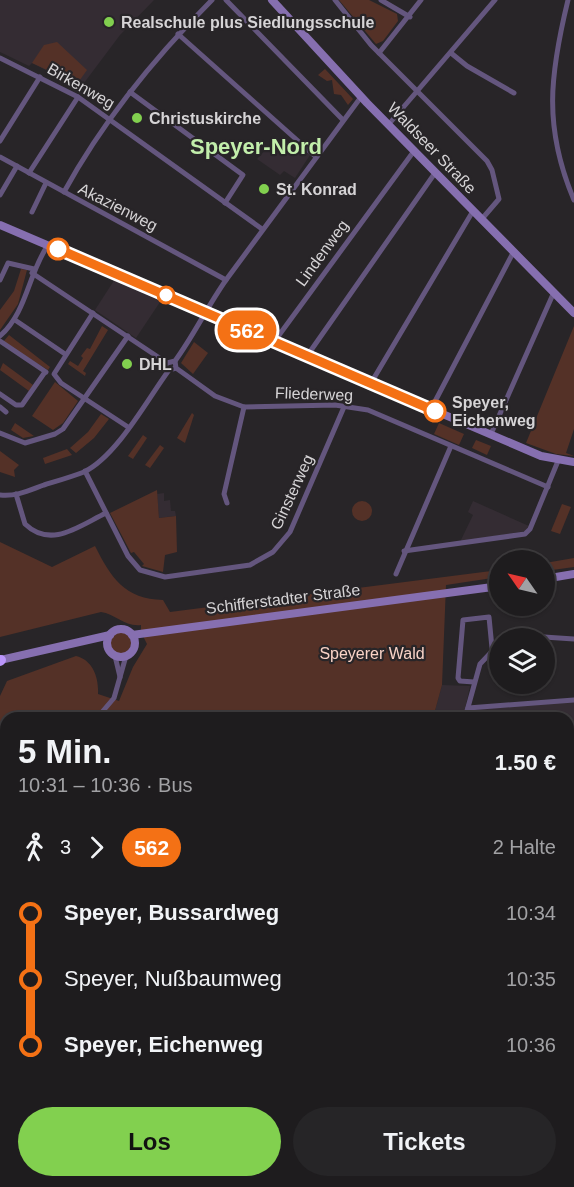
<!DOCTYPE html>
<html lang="de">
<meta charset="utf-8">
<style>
body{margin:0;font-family:Arial,sans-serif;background:#262527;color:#f1f3f6;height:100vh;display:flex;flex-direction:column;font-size:22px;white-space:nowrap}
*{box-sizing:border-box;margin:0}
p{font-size:20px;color:#a1a1a4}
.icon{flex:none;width:33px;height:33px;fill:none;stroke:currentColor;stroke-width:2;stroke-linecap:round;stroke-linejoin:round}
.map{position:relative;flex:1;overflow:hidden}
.panel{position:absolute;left:0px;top:712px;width:574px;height:476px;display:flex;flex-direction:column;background:#1e1c1e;border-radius:18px 18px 0 0;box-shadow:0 2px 4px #0004,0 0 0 2px #3c3a3c}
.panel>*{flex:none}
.badge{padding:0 12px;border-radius:20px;font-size:21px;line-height:39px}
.needle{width:39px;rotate:304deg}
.fabs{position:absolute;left:489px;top:550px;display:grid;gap:12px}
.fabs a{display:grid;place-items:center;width:66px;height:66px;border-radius:50%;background:#1e1c1e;box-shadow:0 2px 4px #0004,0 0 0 2px #3c3a3c;font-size:30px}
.map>.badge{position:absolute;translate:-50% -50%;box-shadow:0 0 0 3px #fff}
.legs{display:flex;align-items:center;gap:9px;height:66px;padding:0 18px;font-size:20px}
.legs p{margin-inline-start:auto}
.head{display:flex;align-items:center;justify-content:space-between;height:102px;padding:0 18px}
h1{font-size:33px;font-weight:700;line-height:45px}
.button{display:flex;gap:12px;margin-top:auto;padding:12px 18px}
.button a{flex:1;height:69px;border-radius:36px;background:#82d04f;color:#111;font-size:24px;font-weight:700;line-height:69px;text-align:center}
.button a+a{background:#262527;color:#f1f3f6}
ul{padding:0 18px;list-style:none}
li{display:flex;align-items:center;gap:21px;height:66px;font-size:22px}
li i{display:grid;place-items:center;width:9px;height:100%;margin:0 8px;background:currentColor}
li i::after{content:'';width:15px;height:15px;margin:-8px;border:4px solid;border-radius:50%;background:#1e1c1e}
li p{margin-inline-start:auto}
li:first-child i{background:linear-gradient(#0000 50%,currentColor 0)}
li:last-child i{background:linear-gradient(currentColor 50%,#0000 0)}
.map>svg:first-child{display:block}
.built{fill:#342c33}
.green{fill:#543127}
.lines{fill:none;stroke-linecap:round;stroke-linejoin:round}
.street{stroke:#64567e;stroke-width:5}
.secondary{stroke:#866fb0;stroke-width:8}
.highway{stroke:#ba95fa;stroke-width:10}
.line-1-casing{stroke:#fff;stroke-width:14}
.line-1{stroke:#f47115;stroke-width:9}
.poi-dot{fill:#82d04f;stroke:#282528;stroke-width:2}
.stop-1-dot{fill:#fff;stroke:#f47115;stroke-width:3}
.labels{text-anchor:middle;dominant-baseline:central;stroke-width:4.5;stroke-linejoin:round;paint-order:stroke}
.poi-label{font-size:16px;font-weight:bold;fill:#d6d4d6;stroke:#282528;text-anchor:start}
.street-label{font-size:16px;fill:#d6d4d6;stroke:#282528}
.stop-label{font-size:16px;font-weight:bold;fill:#d6d4d6;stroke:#282528;text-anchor:start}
.park-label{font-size:16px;fill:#f9d3c7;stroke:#282528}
.district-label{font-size:22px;font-weight:bold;fill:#c2eeab;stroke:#282528}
</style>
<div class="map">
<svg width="574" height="1187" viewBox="0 0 574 1187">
<rect width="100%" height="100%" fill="#282528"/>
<g class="built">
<polygon points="0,0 154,0 120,35 78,91 72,83 32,63 29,66 0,52"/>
<polygon points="274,141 290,155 299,145 310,155 295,178 284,171 280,175 257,159"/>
<polygon points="115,279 162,299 136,338 95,310"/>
<polygon points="164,493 164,501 170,500 171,511 175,511 176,516 159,518 157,494"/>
<polygon points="473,501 529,526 525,531 460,542 473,515 468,512"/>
<polygon points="442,685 470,686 465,709 574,701 574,1187 252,1187 250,1182 568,1182 568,718 433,718"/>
</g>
<g class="green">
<polygon points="339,0 369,0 397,14 398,21 383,41 376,44"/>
<polygon points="57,42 87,70 77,84 32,63 44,45"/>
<polygon points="325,69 353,99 348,105 341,95 334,94 332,80 327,81 318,75"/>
<polygon points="21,269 27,270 18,304 0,330 0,310 14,291"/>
<polygon points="102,326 108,330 83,371 86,373 85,376 68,364 70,361 78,366 83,358 81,356 87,348 90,349"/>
<polygon points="574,326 574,429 566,453 574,456 556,454 526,443"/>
<polygon points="9,335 50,367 48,370 3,342"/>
<polygon points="194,342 208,353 193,374 181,363"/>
<polygon points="3,363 33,385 29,391 0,370"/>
<polygon points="55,382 78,401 63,423 53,430 32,416"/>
<polygon points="192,413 194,415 185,443 177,438"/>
<polygon points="101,414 109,419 94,438 76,453 70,448 88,432"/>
<polygon points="15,423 34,436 23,438 11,430"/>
<polygon points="439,423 464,434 459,445 434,434"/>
<polygon points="143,435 147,438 133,459 128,456"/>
<polygon points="476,440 491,446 487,455 472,448"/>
<polygon points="160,445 164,448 150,468 145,465"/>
<polygon points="67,449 72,455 45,464 43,458"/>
<polygon points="0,451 19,465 14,470 15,477 0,472"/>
<polygon points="157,490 159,518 176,516 177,552 165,555 163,572 142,566 144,564 134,552 131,553 110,513"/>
<circle cx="362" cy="511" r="10"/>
<polygon points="562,504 571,507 560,534 551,531"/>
<path d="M0,542l52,25 43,-21c16,32 30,53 68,54l7,12 329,-42v7l-53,8 -4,100 -9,33h-427v172l-6,-11v-183l7,-15 69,-25c17,4 23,22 22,38l21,7 14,-34 14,-23 -6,-12v-7c-16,2 -26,-11 -40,-13l-101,25z"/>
<polygon points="574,558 574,567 545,571 545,563"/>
<circle cx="120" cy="643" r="11"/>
<polygon points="0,924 6,934 6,1182 150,1182 153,1187 0,1187"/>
<polygon points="172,1182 250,1182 252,1187 175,1187"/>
</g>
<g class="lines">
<g class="street">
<polyline points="226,0 343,120"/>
<polyline points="335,0 371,45 487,161 492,170 499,199 481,220"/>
<polyline points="381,0 410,17"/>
<path d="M568,0c-18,74 -25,127 6,200"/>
<polyline points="178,34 316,157"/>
<polyline points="379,53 421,0"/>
<polyline points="451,53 467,66 514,93"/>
<polyline points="0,58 78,97 262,229"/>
<polyline points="130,92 243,175 225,203"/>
<polyline points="389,124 495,0"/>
<polyline points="0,141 40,77"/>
<polyline points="0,157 226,280"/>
<polyline points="29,173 78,97"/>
<path d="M64,192c39,-71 90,-134 148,-192"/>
<polyline points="0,195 17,166"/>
<polyline points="32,212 46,183"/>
<polyline points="32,273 167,363"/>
<polyline points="0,280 8,263 34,269"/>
<polyline points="93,313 54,374 61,383 128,427"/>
<polyline points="15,320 65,354"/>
<path d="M0,336c27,-24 28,-62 48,-91"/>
<polyline points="0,341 46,372"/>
<polyline points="274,342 414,151"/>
<polyline points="307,356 435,173"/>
<polyline points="175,361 176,368 215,396 244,407 335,405 368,410 548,487"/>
<path d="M167,363l8,-2c19,-26 32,-54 51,-81l135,-183"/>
<polyline points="371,383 473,211"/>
<polyline points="0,394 16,405 22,405 45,372"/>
<polyline points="0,407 6,412"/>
<polyline points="431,409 514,251"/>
<polyline points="0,433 25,443 55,434 63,429 128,336"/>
<polyline points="491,434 554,292"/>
<polyline points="85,471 128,556 140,570 165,577 250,565 273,552 290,532 344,407"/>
<path d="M16,494l9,30c26,25 54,2 81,-11"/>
<path d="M0,495c16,2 30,-5 44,-10 13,-4 27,-8 40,-13 33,-16 63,-72 85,-102l7,-2"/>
<polyline points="227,503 224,494 244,407"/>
<polyline points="404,551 525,534 530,529 558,461"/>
<polyline points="396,574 451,446"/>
<polyline points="508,639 529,636 574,639"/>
<polyline points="115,656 120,677"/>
<polyline points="474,682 460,681 458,678 463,620 489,617 492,648"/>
<polyline points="468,708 574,700"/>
<polyline points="97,718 114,698 126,656"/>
<polyline points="465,718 480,664 500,643"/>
<polyline points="568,973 574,971"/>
<polyline points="242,1182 245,1187"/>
</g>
<g class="secondary">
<polyline points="272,0 367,103 574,313"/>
<polyline points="0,225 541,456 574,462"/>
<polyline points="544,579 574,574"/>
<circle cx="121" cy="643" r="14"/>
<polyline points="132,635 500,586"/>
<polyline points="0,660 110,635"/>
</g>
<g class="highway">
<polyline points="0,661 1,660"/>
<polyline points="0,893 6,904"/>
<polyline points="0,912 6,923"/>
<polyline points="166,1182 169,1187"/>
</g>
</g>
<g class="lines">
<defs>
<polyline id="line-1" points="58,249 435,411"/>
</defs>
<use href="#line-1" class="line-1-casing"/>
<use href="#line-1" class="line-1"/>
</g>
<g class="poi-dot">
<circle cx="109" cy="22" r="6"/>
<circle cx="137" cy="118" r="6"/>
<circle cx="264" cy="189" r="6"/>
<circle cx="127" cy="364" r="6"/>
</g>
<g class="stop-1-dot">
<circle cx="58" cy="249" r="10"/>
<circle cx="166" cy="295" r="8"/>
<circle cx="435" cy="411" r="10"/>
</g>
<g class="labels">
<g class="poi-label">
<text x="121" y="22">Realschule plus Siedlungsschule</text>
<text x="149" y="118">Christuskirche</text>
<text x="276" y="189">St. Konrad</text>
<text x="139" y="364">DHL</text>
</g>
<g class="street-label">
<text transform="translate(81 86) rotate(30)">Birkenweg</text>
<text transform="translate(432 148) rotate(46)">Waldseer Straße</text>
<text transform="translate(118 207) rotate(27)">Akazienweg</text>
<text transform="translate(322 253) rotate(-54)">Lindenweg</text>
<text transform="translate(314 394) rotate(2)">Fliederweg</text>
<text transform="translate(292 492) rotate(-65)">Ginsterweg</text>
<text transform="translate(283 599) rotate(-7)">Schifferstadter Straße</text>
</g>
<g class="stop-label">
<text x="452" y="402">Speyer,<tspan x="452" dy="18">Eichenweg</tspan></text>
</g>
<g class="park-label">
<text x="372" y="653">Speyerer Wald</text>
</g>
<g class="district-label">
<text x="256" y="146">Speyer-Nord</text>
</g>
</g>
</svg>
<div class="fabs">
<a><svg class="needle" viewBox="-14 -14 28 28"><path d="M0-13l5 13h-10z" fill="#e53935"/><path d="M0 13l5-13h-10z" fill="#a1a1a4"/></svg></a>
<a><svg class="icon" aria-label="layers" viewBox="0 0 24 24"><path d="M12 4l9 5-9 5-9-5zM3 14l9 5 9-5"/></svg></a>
</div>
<b class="badge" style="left:247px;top:330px;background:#f47115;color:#fff">562</b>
<section class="panel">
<div class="head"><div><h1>5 Min.</h1><p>10:31 – 10:36 · Bus</p></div><b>1.50 €</b></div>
<div class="legs"><svg class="icon" aria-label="walk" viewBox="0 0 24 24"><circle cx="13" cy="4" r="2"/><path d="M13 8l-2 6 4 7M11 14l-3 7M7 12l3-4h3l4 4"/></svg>3<svg class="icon" aria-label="forward" viewBox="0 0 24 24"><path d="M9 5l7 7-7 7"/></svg><b class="badge" style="background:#f47115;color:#fff">562</b><p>2 Halte</p></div>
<ul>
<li><i style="color:#f47115"></i><b>Speyer, Bussardweg</b><p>10:34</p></li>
<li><i style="color:#f47115"></i><span>Speyer, Nußbaumweg</span><p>10:35</p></li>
<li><i style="color:#f47115"></i><b>Speyer, Eichenweg</b><p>10:36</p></li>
</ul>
<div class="button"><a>Los</a><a>Tickets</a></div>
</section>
</div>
